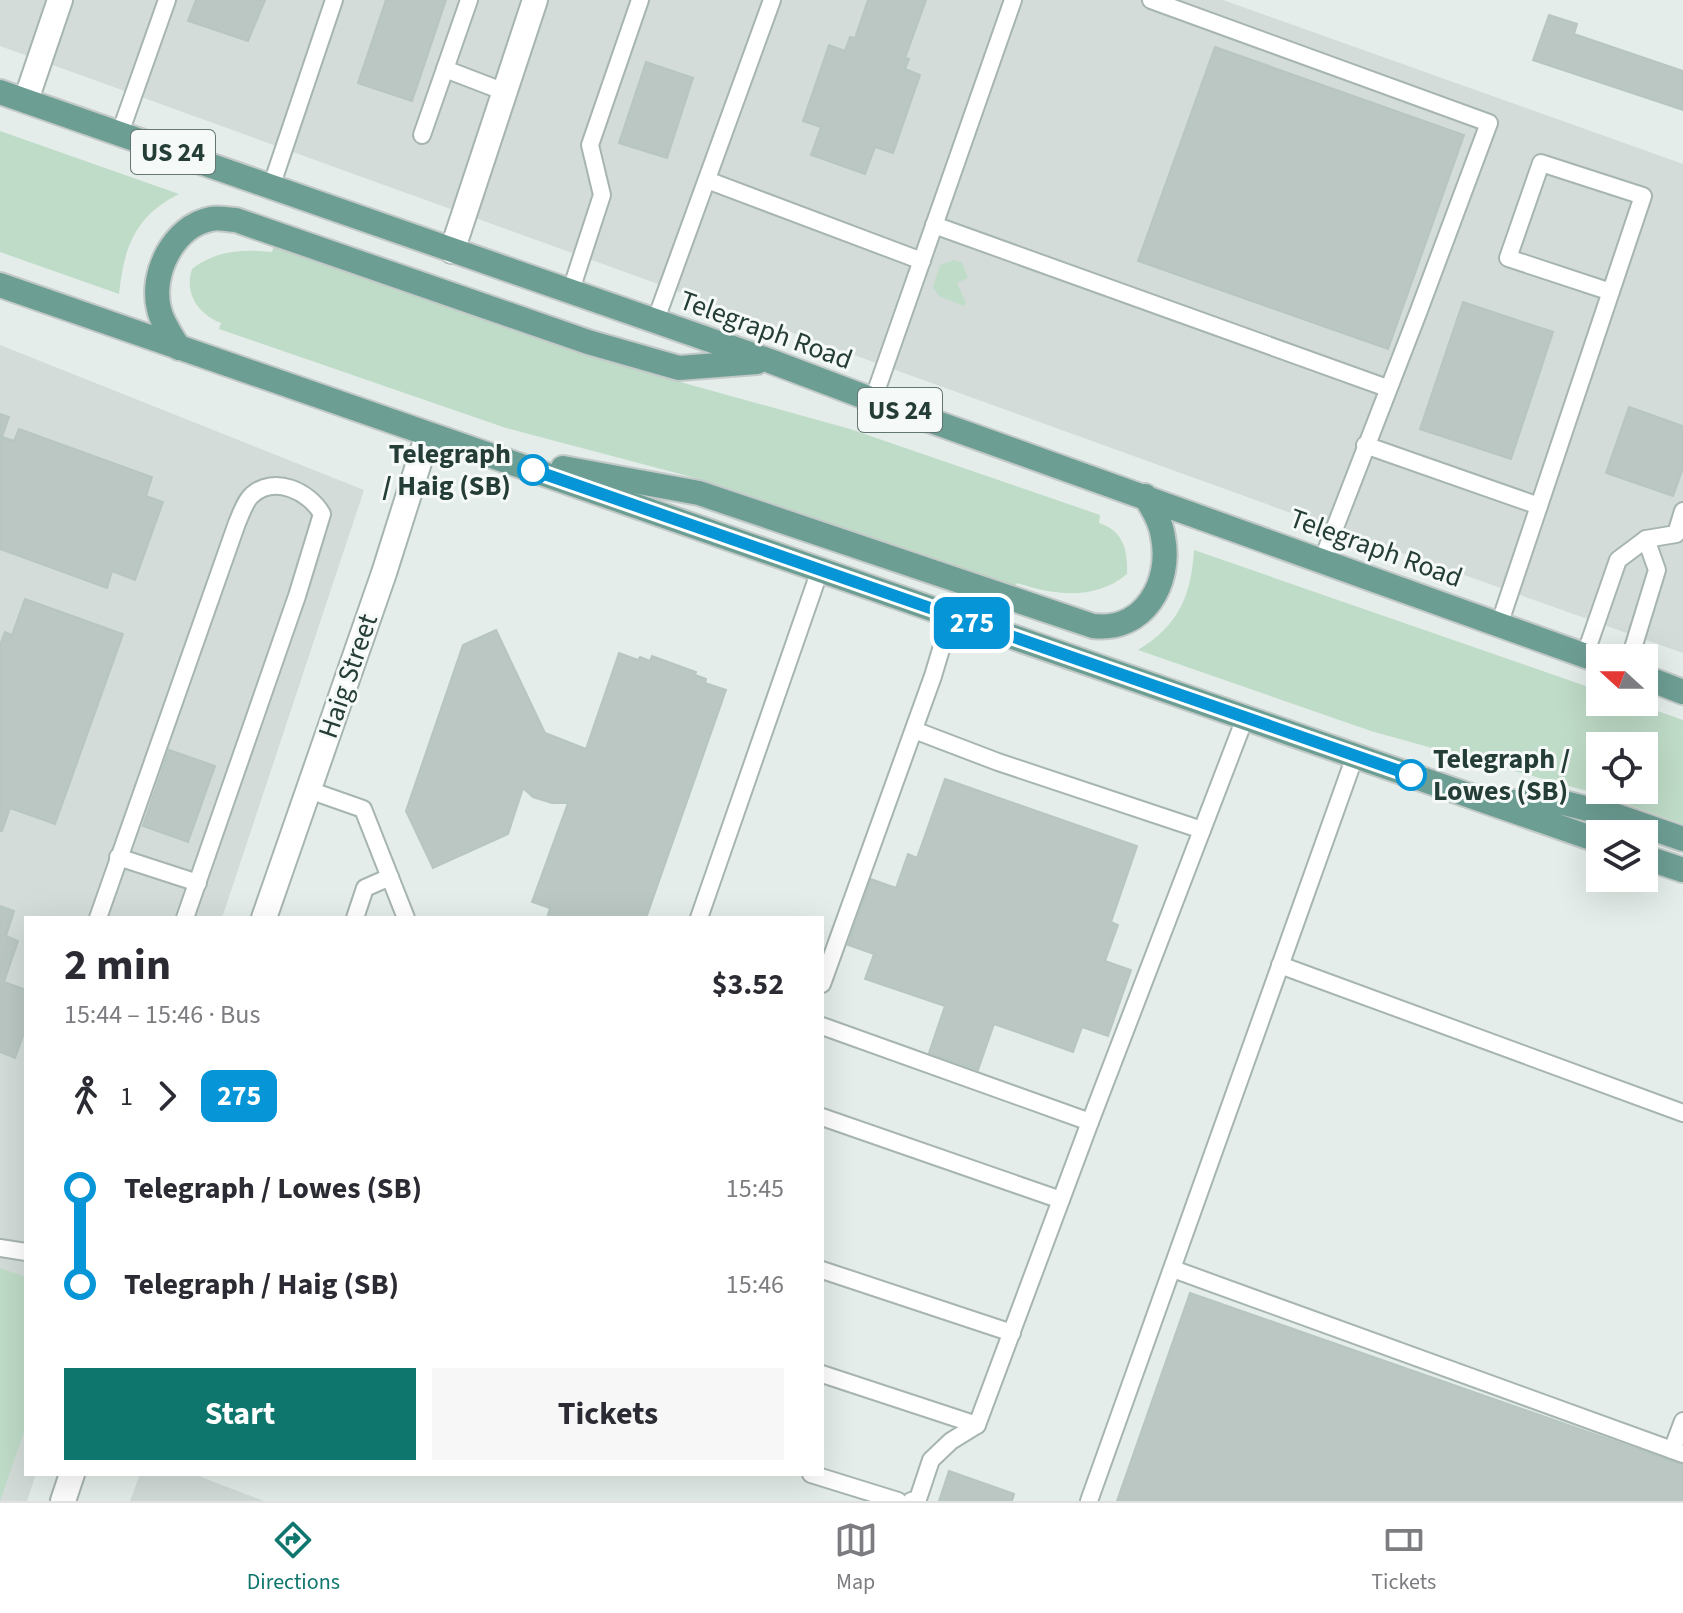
<!DOCTYPE html>
<meta charset="utf-8">
<style>
body{margin:0;font-family:"Source Sans 3",sans-serif;background:#f7f7f7;color:#2b2b33;height:100vh;display:flex;flex-direction:column;font-size:30px;white-space:nowrap}
*{box-sizing:border-box;margin:0}
p{font-size:26px;color:#7c7c81}
.icon{flex:none;width:44px;height:44px;fill:none;stroke:currentColor;stroke-width:2;stroke-linecap:round;stroke-linejoin:round}
.map{position:relative;flex:1;overflow:hidden}
.panel{position:absolute;left:24px;top:916px;width:800px;height:560px;display:flex;flex-direction:column;background:#fff;border-radius:0px;box-shadow:0 8px 32px #0002}
.panel>*{flex:none}
.badge{padding:0 16px;border-radius:12px;font-size:28px;line-height:52px}
.needle{width:52px;rotate:291deg}
.controls{position:absolute;left:1586px;top:644px;display:grid;gap:16px}
.controls a{display:grid;place-items:center;width:72px;height:72px;border-radius:0px;background:#fff;box-shadow:0 8px 32px #0002;font-size:40px}
.map>.badge{position:absolute;translate:-50% -50%;box-shadow:0 0 0 4px #fff}
.legs{display:flex;align-items:center;gap:12px;height:88px;padding:0 40px;font-size:26px}
.legs p{margin-inline-start:auto}
.headline{display:flex;align-items:center;justify-content:space-between;height:136px;padding:0 40px}
h1{font-size:44px;font-weight:700;line-height:60px}
.button{display:flex;gap:16px;margin-top:auto;padding:16px 40px}
.button a{flex:1;height:92px;border-radius:0px;background:#0f766e;color:#fff;font-size:32px;font-weight:700;line-height:92px;text-align:center}
.button a+a{background:#f7f7f7;color:#2b2b33}
ul{padding:0 40px;list-style:none}
li{display:flex;align-items:center;gap:28px;height:96px;font-size:30px}
li i{display:grid;place-items:center;width:12px;height:100%;margin:0 10px;background:currentColor}
li i::after{content:'';width:20px;height:20px;margin:-10px;border:6px solid;border-radius:50%;background:#fff}
li p{margin-inline-start:auto}
li:first-child i{background:linear-gradient(#0000 50%,currentColor 0)}
li:last-child i{background:linear-gradient(currentColor 50%,#0000 0)}
.tab-bar{display:flex;justify-content:space-around;align-items:center;height:112px;border-top:2px solid #e1e1e2;background:#fff;font-size:22px;color:#7c7c81}
.tab-bar a{display:grid;justify-items:center;gap:4px}
.tab-bar .current{color:#0f766e}
.map>svg:first-child{display:block}
.built{fill:#d3dcd8}
.green{fill:#bfdcc8;fill-rule:evenodd}
.building{fill:#bac7c2;stroke:#b7c6c0;stroke-width:2}
.lines{fill:none;stroke-linecap:round;stroke-linejoin:round}
.service-casing{stroke:#a7b5b0;stroke-width:20}
.minor-casing{stroke:#a7b5b0;stroke-width:28}
.primary-casing{stroke:#c2c9c7;stroke-width:28}
.service{stroke:#fff;stroke-width:16}
.minor{stroke:#fff;stroke-width:24}
.primary{stroke:#6d9e94;stroke-width:24}
.line-1-casing{stroke:#fff;stroke-width:18}
.line-1{stroke:#0696d7;stroke-width:12}
.stop-1-dot{fill:#fff;stroke:#0696d7;stroke-width:4}
.labels{text-anchor:middle;dominant-baseline:central;stroke-width:6;stroke-linejoin:round;paint-order:stroke}
.shield{fill:#f5f9f7;stroke:#637571;stroke-width:2}
.shield-label{font-size:26px;font-weight:bold;fill:#253d37}
.street-label{font-size:28px;fill:#253d37;stroke:#f5f9f7}
.stop-label{font-size:28px;font-weight:bold;fill:#253d37;stroke:#f5f9f7;text-anchor:end}
</style>
<div class="map">
<svg width="1683" height="1501" viewBox="0 0 1683 1501">
<rect width="100%" height="100%" fill="#e4ede9"/>
<g class="built">
<polygon points="0,0 1223,0 1683,164 1683,653 1374,543 0,46"/>
<polygon points="0,345 364,490 222,918 26,918 26,1474 36,1474 27,1501 0,1501"/>
<polygon points="140,1474 193,1474 264,1501 130,1501"/>
</g>
<g class="green">
<path d="M0,131l179,63c-44,22 -55,53 -60,100l-119,-42z"/>
<path d="M274,245l338,118 238,66 250,86 -1,8c24,8 29,26 28,51 -32,27 -74,21 -110,9l-3,7 -315,-111 -193,-51 -287,-99 2,-6c-23,-9 -37,-30 -29,-54 25,-19 50,-20 80,-17z"/>
<polygon points="954,260 962,263 968,278 957,283 966,303 964,306 939,296 933,287 940,265"/>
<path d="M1194,550l406,141v11h32l51,18v104l-82,-29 -230,-64 -233,-81c41,-25 53,-54 56,-100zM1600,746h44v44h-44z"/>
<polygon points="0,1268 26,1277 26,1426 0,1501"/>
</g>
<g class="building">
<polygon points="196,0 265,0 248,41 188,21"/>
<polygon points="386,0 446,0 412,101 358,83"/>
<polygon points="868,0 926,0 905,58 909,59 905,69 920,75 893,153 875,147 865,174 811,155 821,127 803,121 829,45 845,51 850,37 855,38"/>
<polygon points="1549,15 1577,24 1574,34 1683,71 1683,110 1533,60"/>
<polygon points="1215,47 1464,135 1388,349 1138,261"/>
<polygon points="646,62 693,78 667,158 619,143"/>
<polygon points="1463,302 1553,332 1511,459 1420,429"/>
<polygon points="1629,407 1683,426 1683,468 1673,496 1606,473"/>
<polygon points="0,414 9,417 2,437 14,441 19,429 152,477 146,496 163,502 135,580 112,571 107,588 0,549"/>
<polygon points="25,599 123,634 55,824 10,808 2,831 0,831 0,645 5,632 12,635"/>
<polygon points="496,630 545,733 586,749 619,653 638,660 640,657 650,661 652,656 696,672 695,675 706,679 705,683 726,690 646,918 547,918 550,908 532,902 568,803 552,803 533,797 523,788 508,834 433,868 406,811 463,645"/>
<polygon points="169,750 215,766 188,842 143,826"/>
<polygon points="945,779 1137,846 1111,922 1118,925 1105,961 1131,970 1108,1036 1082,1027 1073,1052 994,1024 978,1070 929,1053 945,1006 865,979 874,954 848,945 871,879 896,888 908,854 917,858"/>
<polygon points="0,906 14,911 6,936 18,941 4,982 26,990 26,1027 15,1058 0,1052"/>
<polygon points="1190,1293 1683,1465 1683,1501 1117,1501"/>
<polygon points="949,1471 1014,1494 1012,1501 939,1501"/>
</g>
<g class="lines">
<defs>
<g id="service">
<polyline points="469,0 445,69 505,92"/>
<polyline points="1151,0 1489,123 1418,313 1322,561"/>
<polyline points="120,133 167,0"/>
<polyline points="422,135 445,69"/>
<polyline points="707,180 922,261"/>
<polyline points="271,187 334,0"/>
<polyline points="934,225 1387,388"/>
<polyline points="570,293 602,195 590,145 640,0"/>
<polyline points="655,322 772,0"/>
<polyline points="873,400 1013,0"/>
<polyline points="1365,445 1539,506"/>
<polyline points="1499,625 1643,196 1541,163 1508,258 1611,292"/>
<polyline points="1585,655 1618,560 1646,539 1676,534 1683,511"/>
<polyline points="1630,658 1657,570 1646,539"/>
<polyline points="914,730 998,762 1202,830"/>
<polyline points="309,790 363,809 406,918"/>
<polyline points="118,857 198,883"/>
<path d="M98,918l139,-395c4,-9 8,-22 15,-28 22,-20 57,-4 70,19l-25,82 -112,322"/>
<polyline points="355,918 365,888 390,877"/>
<polyline points="699,918 820,570"/>
<polyline points="1280,965 1683,1113"/>
<polyline points="822,984 933,676 951,616"/>
<polyline points="822,1026 1090,1122 1245,718"/>
<polyline points="822,1117 1061,1200"/>
<polyline points="0,1248 26,1252"/>
<polyline points="1173,1269 1683,1454"/>
<polyline points="822,1270 1012,1333"/>
<polyline points="822,1374 977,1425"/>
<polyline points="1672,1450 1683,1421"/>
<polyline points="811,1474 898,1501"/>
<polyline points="911,1501 918,1499 931,1460 951,1441 977,1425 1090,1122"/>
<polyline points="1089,1501 1355,756"/>
</g>
<g id="minor">
<polyline points="26,100 60,0"/>
<polyline points="452,251 535,0"/>
<polyline points="264,918 384,573 428,434"/>
<polyline points="63,1501 72,1474"/>
</g>
<g id="primary">
<polyline points="0,92 770,361 873,400 1600,661"/>
<polyline points="0,285 1600,841"/>
<path d="M179,348c-8,-13 -17,-25 -20,-39 -9,-36 15,-83 52,-90 8,-2 17,1 25,1l352,122 91,26 78,-6"/>
<path d="M563,468l136,25 394,133c51,6 79,-43 70,-89 -2,-15 -10,-28 -18,-41"/>
<polyline points="1644,677 1683,692"/>
<polyline points="1507,802 1564,803 1617,816 1683,839"/>
<polyline points="1644,857 1683,870"/>
</g>
</defs>
<use href="#service" class="service-casing"/>
<use href="#minor" class="minor-casing"/>
<use href="#primary" class="primary-casing"/>
<use href="#service" class="service"/>
<use href="#minor" class="minor"/>
<use href="#primary" class="primary"/>
</g>
<g class="lines">
<defs>
<polyline id="line-1" points="533,470 1411,775"/>
</defs>
<use href="#line-1" class="line-1-casing"/>
<use href="#line-1" class="line-1"/>
</g>
<g class="stop-1-dot">
<circle cx="533" cy="470" r="14"/>
<circle cx="1411" cy="775" r="14"/>
</g>
<g class="labels">
<g class="shield">
<rect x="131" y="130" width="84" height="44" rx="6"/>
<rect x="858" y="388" width="84" height="44" rx="6"/>
</g>
<g class="shield-label">
<text x="173" y="152">US 24</text>
<text x="900" y="410">US 24</text>
</g>
<g class="street-label">
<text transform="translate(766 330) rotate(20)">Telegraph Road</text>
<text transform="translate(1376 548) rotate(20)">Telegraph Road</text>
<text transform="translate(348 676) rotate(-71)">Haig Street</text>
</g>
<g class="stop-label">
<text x="511" y="454">Telegraph<tspan x="511" dy="32">/ Haig (SB)</tspan></text>
<text x="1433" y="759" text-anchor="start">Telegraph /<tspan x="1433" dy="32">Lowes (SB)</tspan></text>
</g>
</g>
</svg>
<div class="controls">
<a><svg class="needle" viewBox="-14 -14 28 28"><path d="M0-13l5 13h-10z" fill="#e53935"/><path d="M0 13l5-13h-10z" fill="#7c7c81"/></svg></a>
<a><svg class="icon" aria-label="locate" viewBox="0 0 24 24"><circle cx="12" cy="12" r="6"/><path d="M12 2v4M12 18v4M2 12h4M18 12h4"/></svg></a>
<a><svg class="icon" aria-label="layers" viewBox="0 0 24 24"><path d="M12 4l9 5-9 5-9-5zM3 14l9 5 9-5"/></svg></a>
</div>
<b class="badge" style="left:972px;top:623px;background:#0696d7;color:#fff">275</b>
<section class="panel">
<div class="headline"><div><h1>2 min</h1><p>15:44 – 15:46 · Bus</p></div><b>$3.52</b></div>
<div class="legs"><svg class="icon" aria-label="walk" viewBox="0 0 24 24"><circle cx="13" cy="4" r="2"/><path d="M13 8l-2 6 4 7M11 14l-3 7M7 12l3-4h3l4 4"/></svg>1<svg class="icon" aria-label="forward" viewBox="0 0 24 24"><path d="M9 5l7 7-7 7"/></svg><b class="badge" style="background:#0696d7;color:#fff">275</b></div>
<ul>
<li><i style="color:#0696d7"></i><b>Telegraph / Lowes (SB)</b><p>15:45</p></li>
<li><i style="color:#0696d7"></i><b>Telegraph / Haig (SB)</b><p>15:46</p></li>
</ul>
<div class="button"><a>Start</a><a>Tickets</a></div>
</section>
</div>
<nav class="tab-bar">
<a class="current"><svg class="icon" aria-label="directions" viewBox="0 0 24 24"><path d="M12 3l9 9-9 9-9-9zM9 14v-3h6M13 9l2 2-2 2"/></svg>Directions</a>
<a><svg class="icon" aria-label="map" viewBox="0 0 24 24"><path d="M3 6l6-2 6 2 6-2v14l-6 2-6-2-6 2zM9 4v14M15 6v14"/></svg>Map</a>
<a><svg class="icon" aria-label="tickets" viewBox="0 0 24 24"><path d="M3 7h18v10H3zM15 7v10"/></svg>Tickets</a>
</nav>
